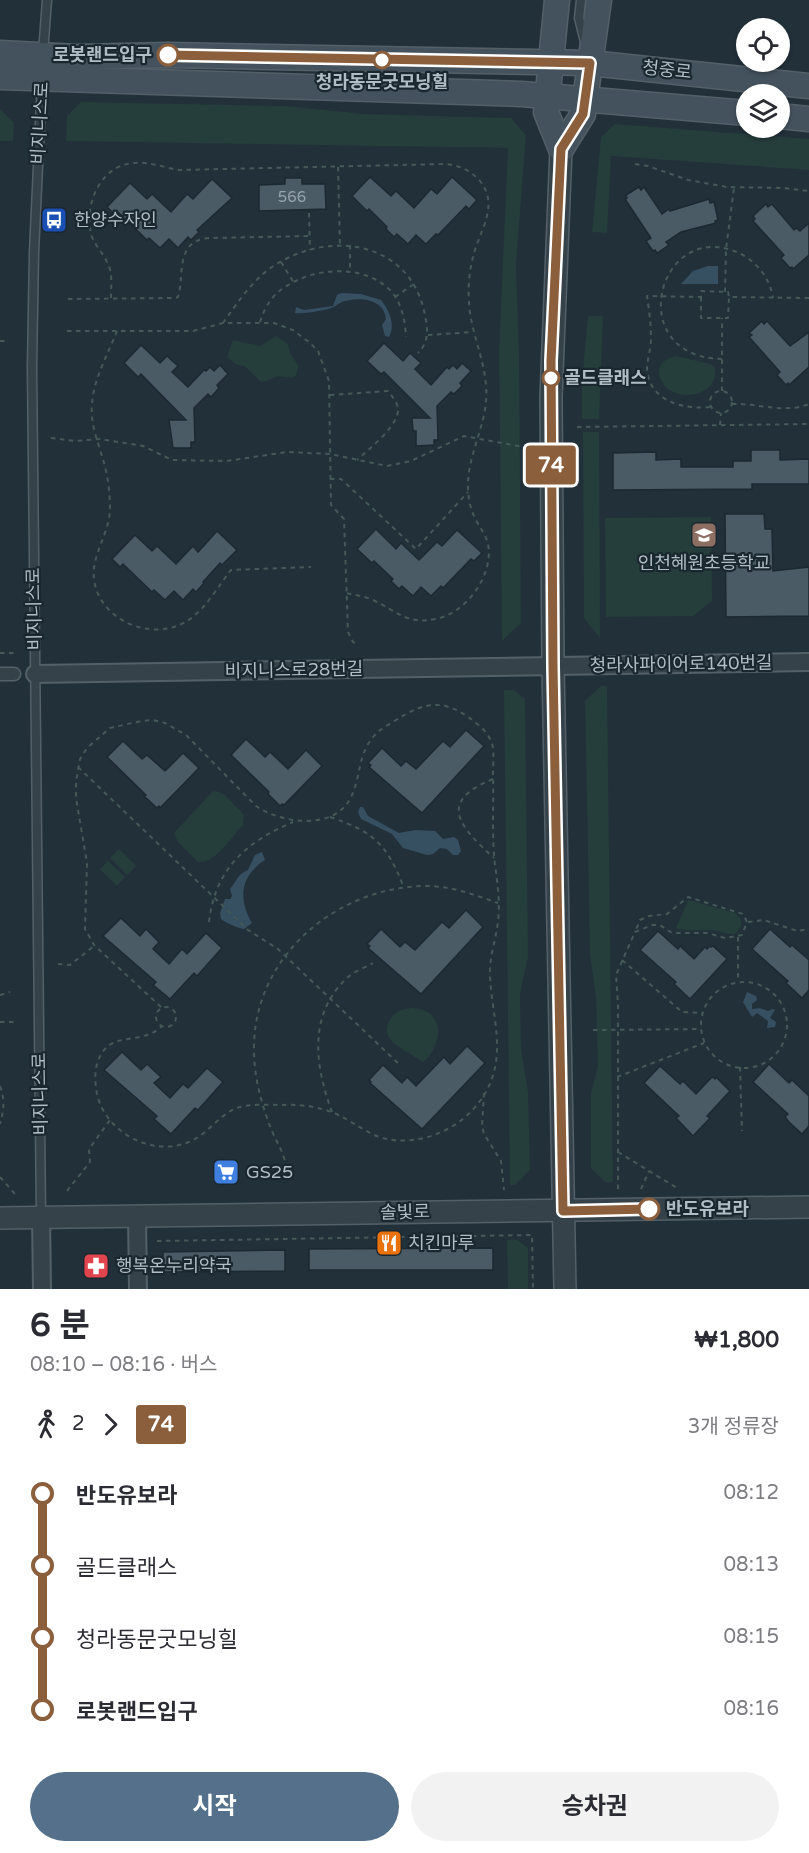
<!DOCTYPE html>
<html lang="ko">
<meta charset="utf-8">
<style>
body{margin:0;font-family:"Varela Round","Noto Sans KR",sans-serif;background:#f2f2f3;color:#2b2b33;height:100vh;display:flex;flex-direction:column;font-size:22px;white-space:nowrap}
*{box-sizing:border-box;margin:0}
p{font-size:20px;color:#7c7c81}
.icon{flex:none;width:33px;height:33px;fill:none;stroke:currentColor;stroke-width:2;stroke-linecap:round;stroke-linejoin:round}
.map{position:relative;height:1289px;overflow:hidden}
.drawer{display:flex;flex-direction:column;background:#fff;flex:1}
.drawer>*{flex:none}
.badge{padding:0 12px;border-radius:4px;font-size:21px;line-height:39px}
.controls{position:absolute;left:736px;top:18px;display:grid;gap:12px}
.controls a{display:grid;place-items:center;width:54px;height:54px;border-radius:50%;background:#fff;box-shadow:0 2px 4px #0004;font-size:30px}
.map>.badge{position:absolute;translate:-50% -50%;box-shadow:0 0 0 3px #fff}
.legs{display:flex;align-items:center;gap:9px;height:66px;padding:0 30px;font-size:20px}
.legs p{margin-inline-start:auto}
.overview{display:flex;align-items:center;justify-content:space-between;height:102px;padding:0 30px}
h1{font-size:33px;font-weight:700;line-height:45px}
.cta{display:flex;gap:12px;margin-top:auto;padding:12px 30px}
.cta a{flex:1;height:69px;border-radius:36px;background:#54708a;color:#fff;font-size:24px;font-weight:700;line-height:69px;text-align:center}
.cta a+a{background:#f2f2f3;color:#2b2b33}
ul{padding:0 30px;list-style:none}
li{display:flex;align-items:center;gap:21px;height:72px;font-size:22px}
li i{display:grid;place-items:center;width:9px;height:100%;margin:0 8px;background:currentColor}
li i::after{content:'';width:15px;height:15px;margin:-8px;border:4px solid;border-radius:50%;background:#fff}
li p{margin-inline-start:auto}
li:first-child i{background:linear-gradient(#0000 50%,currentColor 0)}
li:last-child i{background:linear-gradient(currentColor 50%,#0000 0)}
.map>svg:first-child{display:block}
.green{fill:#253d3b}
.water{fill:#364f61}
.building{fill:#4a5b65;stroke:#1d2931;stroke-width:1.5}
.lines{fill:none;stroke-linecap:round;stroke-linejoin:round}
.service-casing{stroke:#546068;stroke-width:11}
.pedestrian-casing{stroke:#546068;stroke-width:15}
.minor-casing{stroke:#546068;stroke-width:20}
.tertiary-casing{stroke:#546068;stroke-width:24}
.secondary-casing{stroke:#546068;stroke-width:27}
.path{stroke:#445958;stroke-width:2;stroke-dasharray:4.5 4.5;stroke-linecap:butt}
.service{stroke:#36424a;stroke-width:8}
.pedestrian{stroke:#36424a;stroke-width:12}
.minor{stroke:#36424a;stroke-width:16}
.tertiary{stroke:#36424a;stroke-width:21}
.secondary{stroke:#44525d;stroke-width:24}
.line-1-casing{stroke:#fff;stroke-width:14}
.line-1{stroke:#8b5e3c;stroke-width:9}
.stop-1-dot{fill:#fff;stroke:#8b5e3c;stroke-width:3}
.labels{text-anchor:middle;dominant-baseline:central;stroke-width:4.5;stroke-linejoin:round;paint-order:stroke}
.number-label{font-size:15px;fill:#97a4ae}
.stop-label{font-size:18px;font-weight:bold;fill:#b1bdc6;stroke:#1b272f;text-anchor:start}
.street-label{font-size:18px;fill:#b1bdc6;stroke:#1b272f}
.poi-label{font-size:18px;fill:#b1bdc6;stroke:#1b272f;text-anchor:start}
</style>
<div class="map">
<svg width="809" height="1289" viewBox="0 0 809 1289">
<rect width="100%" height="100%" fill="#22303a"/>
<g class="green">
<polygon points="81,102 285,106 365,114 511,118 526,135 516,264 519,353 521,623 502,641 499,350 508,148 66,141 67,116"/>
<polygon points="0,109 14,123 13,141 0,141"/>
<polygon points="615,124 809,139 809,170 611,156 607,233 592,232 601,137"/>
<polygon points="588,316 603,316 599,419 582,419 582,380"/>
<path d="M276,336l12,8 2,9 8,12c-1,21 -11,9 -22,12 -6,2 -9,5 -15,5l-15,-15 -11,-3 -8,-7 6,-17 27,6z"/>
<path d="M676,356l35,8 4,4c3,23 -22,31 -40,25 -12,-4 -22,-21 -12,-31 3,-3 9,-5 13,-6z"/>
<polygon points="583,432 599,432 600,638 584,618"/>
<polygon points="711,517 712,601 693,616 606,617 605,518"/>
<polygon points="601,686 607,686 613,1182 605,1182 591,1168 591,1093 598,1066 596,998 590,954 585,701"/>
<polygon points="504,690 514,690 525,699 528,957 520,994 521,1048 528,1092 530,1170 515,1185 510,1185"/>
<path d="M216,791l8,3 20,21 -1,10c-10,11 -29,40 -45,37l-20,-20 -4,-9 38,-41z"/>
<polygon points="119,849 136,866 127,875 110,858"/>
<polygon points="108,861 125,877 117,886 100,869"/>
<path d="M688,900l47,13 6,6v8l-6,7c-7,1 -12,-2 -19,-3 -13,-3 -27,2 -40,-3z"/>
<path d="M412,1008c21,1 31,15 24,35 -3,8 -6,15 -14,19 -13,-12 -47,-19 -31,-44 6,-8 12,-9 21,-10z"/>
<polygon points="507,1240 518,1240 528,1248 528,1289 508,1289"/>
</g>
<g class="water">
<polygon points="708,266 718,266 718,284 681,284 693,271"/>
<path d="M341,293l20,1 20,6c8,10 15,25 8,37l-4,-1 -3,-11 4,-6c-2,-21 -30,-23 -46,-16 -4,2 -7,5 -12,6 -9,2 -23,5 -33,4l1,-6 8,3 29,-4 4,-11z"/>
<polygon points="360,807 363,807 368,816 399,833 415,830 435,831 443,839 454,837 458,840 461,851 458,855 453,855 447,849 440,848 433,854 427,855 403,848 392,834 361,819 358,812"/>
<path d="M262,852l3,8c-25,16 -27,39 -13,63l-8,6c-4,0 -20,-7 -23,-10l-1,-6 5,-14h5l2,-3 -2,-7c7,-8 7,-15 18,-19l7,-15z"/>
<polygon points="747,992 756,996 757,1000 752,1004 752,1009 760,1008 768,1011 773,1009 775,1010 770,1018 776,1022 775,1027 767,1028 768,1021 757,1013 752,1017 743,1002"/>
</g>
<g class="building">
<polygon points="370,177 391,196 396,191 414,208 431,189 437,194 452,177 477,200 469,209 466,206 438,235 436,234 426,244 416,235 408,244 397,234 394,237 386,229 387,227 369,209 367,211 352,196"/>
<polygon points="285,178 302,178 302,184 325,184 326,209 259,211 259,185 285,184"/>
<polygon points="212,179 232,198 197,230 199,232 191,240 188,237 178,248 169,239 160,248 149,238 147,240 118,212 115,215 107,207 130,183 147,199 152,194 171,212 187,194 193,199"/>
<polygon points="639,187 641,190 644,187 662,214 669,209 670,211 709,199 710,203 714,202 718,220 715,221 716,223 681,232 666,242 669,245 657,253 655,250 653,251 646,241 651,238 625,199 627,198 626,195"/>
<polygon points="766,204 768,207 772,204 794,230 796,228 800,231 809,223 809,255 793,269 792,267 790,268 781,258 784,255 753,221 755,219 753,216"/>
<polygon points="762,321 764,324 767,321 790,346 809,332 809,367 789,385 788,383 786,385 777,375 780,372 749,337 752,335 749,333"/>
<polygon points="384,343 403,361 410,353 421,363 415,369 431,385 447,367 449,369 453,365 457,369 462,363 471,371 460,383 462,386 454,394 451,392 437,406 438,440 434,440 434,445 416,446 416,431 413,431 412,418 430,418 384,372 381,374 367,361"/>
<polygon points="141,345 160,363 167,356 178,366 172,372 188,387 204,370 206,371 210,367 214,371 220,365 228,374 217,385 219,388 211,397 208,394 194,408 195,442 191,442 191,448 173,448 169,420 186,420 141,374 138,377 124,363"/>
<polygon points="751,450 780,450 780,460 809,459 809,484 752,484 752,489 613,490 613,453 656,452 656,460 681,459 681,467 733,467 733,461 751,461"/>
<polygon points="725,514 764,514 765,529 772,529 773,571 809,567 809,616 726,617"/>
<polygon points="376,529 396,549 401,543 419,560 437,542 442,546 457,530 482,553 474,561 471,559 443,588 441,586 431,596 421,587 413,596 402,586 399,589 391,581 393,579 374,561 372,563 357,549"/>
<polygon points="217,531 237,550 222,565 220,563 203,582 204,583 196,592 193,589 183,600 174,591 165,600 154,590 152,592 123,564 120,567 112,559 135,535 152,551 157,546 176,564 193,546 198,552"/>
<polygon points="466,730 484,746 422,813 369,767 371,765 368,763 382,748 401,766 406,761 416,769 443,741 450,747"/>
<polygon points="246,739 265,757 270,752 288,769 306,750 322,766 284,805 282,804 280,806 268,794 269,792 231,755"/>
<polygon points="123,741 142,759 147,755 165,771 183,753 199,768 160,808 159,806 157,808 144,796 146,795 107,757"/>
<polygon points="466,910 483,927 421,994 368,948 370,946 367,944 381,929 400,947 405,942 415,950 442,922 449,928"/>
<polygon points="121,918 140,936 146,929 159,942 153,949 169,964 182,949 187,954 206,933 222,948 197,976 194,973 170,999 153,985 156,982 103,936"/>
<polygon points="770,929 790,947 792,945 809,960 809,990 802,998 786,983 788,981 752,949"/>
<polygon points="658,931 678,949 680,946 694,959 705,947 707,949 710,946 711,947 713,946 727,959 690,999 674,984 676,982 640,950"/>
<polygon points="467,1046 485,1063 422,1129 370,1083 371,1082 369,1080 383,1065 402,1083 407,1077 416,1086 444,1057 450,1064"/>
<polygon points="122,1052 141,1070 147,1064 161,1077 154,1083 170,1098 183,1084 188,1088 207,1068 223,1082 198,1110 195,1108 171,1134 154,1119 157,1116 104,1070"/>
<polygon points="769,1064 789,1083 792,1080 809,1096 809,1126 802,1134 789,1122 785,1117 788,1114 753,1082"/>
<polygon points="660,1066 680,1084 683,1081 696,1094 712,1077 715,1079 716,1077 730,1091 707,1116 710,1118 693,1136 676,1118 679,1116 644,1083"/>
<polygon points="493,1248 493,1270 309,1270 309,1249"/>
<polygon points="285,1250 285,1271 163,1272 163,1252"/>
</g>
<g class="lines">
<defs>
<g id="service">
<polyline points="581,0 579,18 585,42"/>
<polyline points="43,53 47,0"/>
<polyline points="41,1217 32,367 34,252 42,81"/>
</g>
<polyline id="pedestrian" points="0,674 14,674"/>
<g id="minor">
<polyline points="35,674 809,662"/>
<polyline points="137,1216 138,1289"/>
<polyline points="41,1217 42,1289"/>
</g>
<g id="tertiary">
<polyline points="561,149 551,397 553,666 565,1289"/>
<polyline points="0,1218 809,1207"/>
</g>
<g id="secondary">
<polyline points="557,0 546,112 561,149"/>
<polyline points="0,53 77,57 168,55 590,63 809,86"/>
<polyline points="0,77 522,94 747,113"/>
<polyline points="780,116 809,119"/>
<polyline points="561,149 583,114 599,0"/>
</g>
</defs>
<use href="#service" class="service-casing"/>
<use href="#pedestrian" class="pedestrian-casing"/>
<use href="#minor" class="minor-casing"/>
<use href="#tertiary" class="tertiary-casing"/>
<use href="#secondary" class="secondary-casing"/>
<g class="path">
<polyline points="635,164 648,166 688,180 727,187 784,188 809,191"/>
<polyline points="338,167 340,245"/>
<polyline points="309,213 310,250"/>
<polyline points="350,245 350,272"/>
<polyline points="281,262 294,283"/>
<polyline points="725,292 726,249 734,188"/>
<polyline points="395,297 414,284"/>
<polyline points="701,297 701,318 728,318 729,297"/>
<path d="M111,298c0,-11 2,-26 -4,-36 -5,-11 -13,-17 -16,-28 -7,-29 9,-69 43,-71 14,-2 31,5 45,7l265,-6c15,1 26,6 36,17 20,25 -1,50 -7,76 -4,15 -5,31 -4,46 2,33 20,64 17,98 -2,28 -18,55 -18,84 0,12 2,24 8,35 4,8 10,15 12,24 6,31 -22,70 -53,75 -29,6 -38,-8 -62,-19 -9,-4 -18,-5 -27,-7"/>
<path d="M68,299l107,-1 3,-1c7,-22 -4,-56 31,-59l101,-2"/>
<path d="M260,322c3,-10 8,-20 16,-28 28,-26 85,-33 114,-4 12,13 15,30 16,47"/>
<path d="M223,323c15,-21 30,-44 52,-58 57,-36 136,-23 150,50 3,15 4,27 -7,38"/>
<polyline points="67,331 193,331 223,323 274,323 293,330 310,343 318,351 329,381 331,505 344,519 348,632 353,642 357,644"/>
<path d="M117,331c-9,23 -24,49 -25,74 -2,20 7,39 12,58 4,13 6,31 6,45 0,25 -19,47 -16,71 5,43 62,65 96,40 17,-12 29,-34 41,-49l80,-3"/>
<polyline points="428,335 473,332"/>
<polyline points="0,341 9,341"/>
<path d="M722,359c-102,-2 -63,-145 19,-105 17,9 29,25 32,44"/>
<circle cx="721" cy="402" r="11"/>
<polyline points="722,391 722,318"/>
<path d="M330,395l58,-4c4,5 9,11 10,17 2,17 -29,41 -41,52"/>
<path d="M732,404c26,-1 52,10 77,0"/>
<path d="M710,407c-27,3 -63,-6 -63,-41 1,-9 4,-18 4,-28 0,-14 -2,-28 -4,-42l54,1v-6l27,1 1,5 80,1"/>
<polyline points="720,425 721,413"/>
<polyline points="577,427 809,424"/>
<polyline points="51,438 75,441 100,439 143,446 172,460 227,461 287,452 330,454 387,466 411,461 464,436 523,447"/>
<polyline points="330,479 341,479 416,549 468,492"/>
<polyline points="0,653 14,653"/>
<polyline points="78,767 248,930 278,949 401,1066"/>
<path d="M493,779c-57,23 -33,48 1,79"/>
<path d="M330,817c44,15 57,27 74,71"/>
<path d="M209,922c6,-53 37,-80 84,-100"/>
<polyline points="748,922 764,920 797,931 809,929"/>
<polyline points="738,937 738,982"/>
<polyline points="622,960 682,1012 703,1013"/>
<polyline points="58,964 70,965 94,946"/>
<circle cx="744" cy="1025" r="43"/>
<polyline points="0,995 10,992"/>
<circle cx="166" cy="1017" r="10"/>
<path d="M161,1007l-67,-62 -9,-16 2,-66 -11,-65v-16l4,-23 7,-11 23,-20 31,-7 12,-1 12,3 21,12 70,71c24,17 77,25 94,-7 10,-18 8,-41 20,-58 6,-9 14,-14 23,-19 36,-24 55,-23 88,5 6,6 11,13 12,21 1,8 0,17 0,25 1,33 -2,67 3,99 2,15 4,34 2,49 -2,19 -9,36 -8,55 1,28 10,57 6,86 -7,49 -55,83 -103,78 -23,-2 -39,-19 -61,-28 -15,-5 -32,-8 -49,-7 -15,0 -34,-2 -49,4 -14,7 -25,22 -39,30 -37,21 -89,-4 -98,-45 -3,-16 -3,-34 9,-46 14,-14 39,-5 56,-22"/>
<polyline points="0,1022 15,1022"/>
<polyline points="593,1030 701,1029"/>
<polyline points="740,1067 742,1131"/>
<polyline points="617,1077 704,1043"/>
<path d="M0,1086c5,14 4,24 0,38"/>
<polyline points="484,1093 482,1126 484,1134 501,1161 504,1190"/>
<path d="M332,1112c-16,-43 -25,-95 13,-132 7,-8 19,-12 28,-17"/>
<polyline points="618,1152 677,1188"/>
<path d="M286,1169c-1,-15 -8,-24 -14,-38 -10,-24 -18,-54 -18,-80 -2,-94 83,-165 173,-165 24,0 48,9 71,17"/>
<polyline points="0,1177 15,1194"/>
<polyline points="618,1189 618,1005 616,975 635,932 652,925 660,925 672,933 707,933 725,938 742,935 747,922 743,914 688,897 667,914 649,916 640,920 635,932"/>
<polyline points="641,1189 649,1171"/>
<polyline points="67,1191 90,1162 89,1149 110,1120"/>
<polyline points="157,1241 532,1235 533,1289"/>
</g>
<use href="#service" class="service"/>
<use href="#pedestrian" class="pedestrian"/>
<use href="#minor" class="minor"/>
<use href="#tertiary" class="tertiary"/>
<use href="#secondary" class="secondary"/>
</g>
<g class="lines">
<defs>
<polyline id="line-1" points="168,55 590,63 583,114 561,149 551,361 553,666 563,1211 649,1209"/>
</defs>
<use href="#line-1" class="line-1-casing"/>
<use href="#line-1" class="line-1"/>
</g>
<defs>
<symbol id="bus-square" viewBox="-11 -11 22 22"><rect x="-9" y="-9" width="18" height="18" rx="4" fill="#1a4fb4" stroke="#1b272f"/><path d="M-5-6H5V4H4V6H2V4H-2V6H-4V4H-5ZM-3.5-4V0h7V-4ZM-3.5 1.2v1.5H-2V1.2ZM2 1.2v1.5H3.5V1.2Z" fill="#fff"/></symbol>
<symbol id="school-square" viewBox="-11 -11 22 22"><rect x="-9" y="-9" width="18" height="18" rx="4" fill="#8d6e63" stroke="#1b272f"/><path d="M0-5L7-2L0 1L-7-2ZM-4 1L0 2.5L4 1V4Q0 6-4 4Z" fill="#fff"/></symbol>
<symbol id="supermarket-square" viewBox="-11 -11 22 22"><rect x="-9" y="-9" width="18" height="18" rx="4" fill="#3f7fe0" stroke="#1b272f"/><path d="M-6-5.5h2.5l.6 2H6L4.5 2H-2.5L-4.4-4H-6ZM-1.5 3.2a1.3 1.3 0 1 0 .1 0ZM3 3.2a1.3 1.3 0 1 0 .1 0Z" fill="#fff"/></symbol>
<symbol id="restaurant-square" viewBox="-11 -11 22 22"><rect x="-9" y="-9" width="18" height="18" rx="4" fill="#e8710a" stroke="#1b272f"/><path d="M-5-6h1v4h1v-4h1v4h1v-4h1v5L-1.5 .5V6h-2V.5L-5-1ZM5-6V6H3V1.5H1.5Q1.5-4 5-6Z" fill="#fff"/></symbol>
<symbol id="pharmacy-square" viewBox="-11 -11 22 22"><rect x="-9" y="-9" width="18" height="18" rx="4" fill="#e0444e" stroke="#1b272f"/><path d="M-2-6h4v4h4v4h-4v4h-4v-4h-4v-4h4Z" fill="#fff"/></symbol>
</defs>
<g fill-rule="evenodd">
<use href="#bus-square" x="39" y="205" width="30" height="30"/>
<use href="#school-square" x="689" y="520" width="30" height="30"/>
<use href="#supermarket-square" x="211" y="1157" width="30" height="30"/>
<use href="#restaurant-square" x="374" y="1228" width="30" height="30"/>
<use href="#pharmacy-square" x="81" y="1251" width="30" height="30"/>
</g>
<g class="stop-1-dot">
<circle cx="168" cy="55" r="10"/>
<circle cx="382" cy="60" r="8"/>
<circle cx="551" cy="378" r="8"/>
<circle cx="649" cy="1209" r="10"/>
</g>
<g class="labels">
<g class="number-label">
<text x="292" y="197">566</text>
</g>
<g class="stop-label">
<text x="152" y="55" text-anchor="end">로봇랜드입구</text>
<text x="382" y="82" text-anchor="middle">청라동문굿모닝힐</text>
<text x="564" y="378">골드클래스</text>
<text x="666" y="1209">반도유보라</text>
</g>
<g class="street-label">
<text transform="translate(667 70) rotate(6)">청중로</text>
<text transform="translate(40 123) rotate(-87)">비지니스로</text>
<text transform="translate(34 609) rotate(-91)">비지니스로</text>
<text transform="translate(681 664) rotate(-1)">청라사파이어로140번길</text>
<text transform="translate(294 670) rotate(-1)">비지니스로28번길</text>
<text transform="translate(40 1094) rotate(-91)">비지니스로</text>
<text transform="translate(405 1212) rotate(-1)">솔빛로</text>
</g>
<g class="poi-label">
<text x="74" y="220">한양수자인</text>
<text x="704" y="563" text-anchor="middle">인천혜원초등학교</text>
<text x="246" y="1172">GS25</text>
<text x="408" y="1243">치킨마루</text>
<text x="116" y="1266">행복온누리약국</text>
</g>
</g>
</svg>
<div class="controls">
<a><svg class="icon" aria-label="locate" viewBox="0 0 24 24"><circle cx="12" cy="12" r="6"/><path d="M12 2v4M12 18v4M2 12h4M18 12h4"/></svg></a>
<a><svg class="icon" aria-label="layers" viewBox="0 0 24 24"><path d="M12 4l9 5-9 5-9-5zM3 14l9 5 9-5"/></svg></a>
</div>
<b class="badge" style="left:551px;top:465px;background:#8b5e3c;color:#fff">74</b>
</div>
<section class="drawer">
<div class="overview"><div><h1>6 분</h1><p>08:10 – 08:16 · 버스</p></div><b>₩1,800</b></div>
<div class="legs"><svg class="icon" aria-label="walk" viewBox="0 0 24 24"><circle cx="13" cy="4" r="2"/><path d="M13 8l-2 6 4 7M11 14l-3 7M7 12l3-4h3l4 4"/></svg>2<svg class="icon" aria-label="forward" viewBox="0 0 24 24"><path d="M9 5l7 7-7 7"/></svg><b class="badge" style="background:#8b5e3c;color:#fff">74</b><p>3개 정류장</p></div>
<ul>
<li><i style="color:#8b5e3c"></i><b>반도유보라</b><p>08:12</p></li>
<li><i style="color:#8b5e3c"></i><span>골드클래스</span><p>08:13</p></li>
<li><i style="color:#8b5e3c"></i><span>청라동문굿모닝힐</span><p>08:15</p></li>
<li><i style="color:#8b5e3c"></i><b>로봇랜드입구</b><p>08:16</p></li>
</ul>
<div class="cta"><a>시작</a><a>승차권</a></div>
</section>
